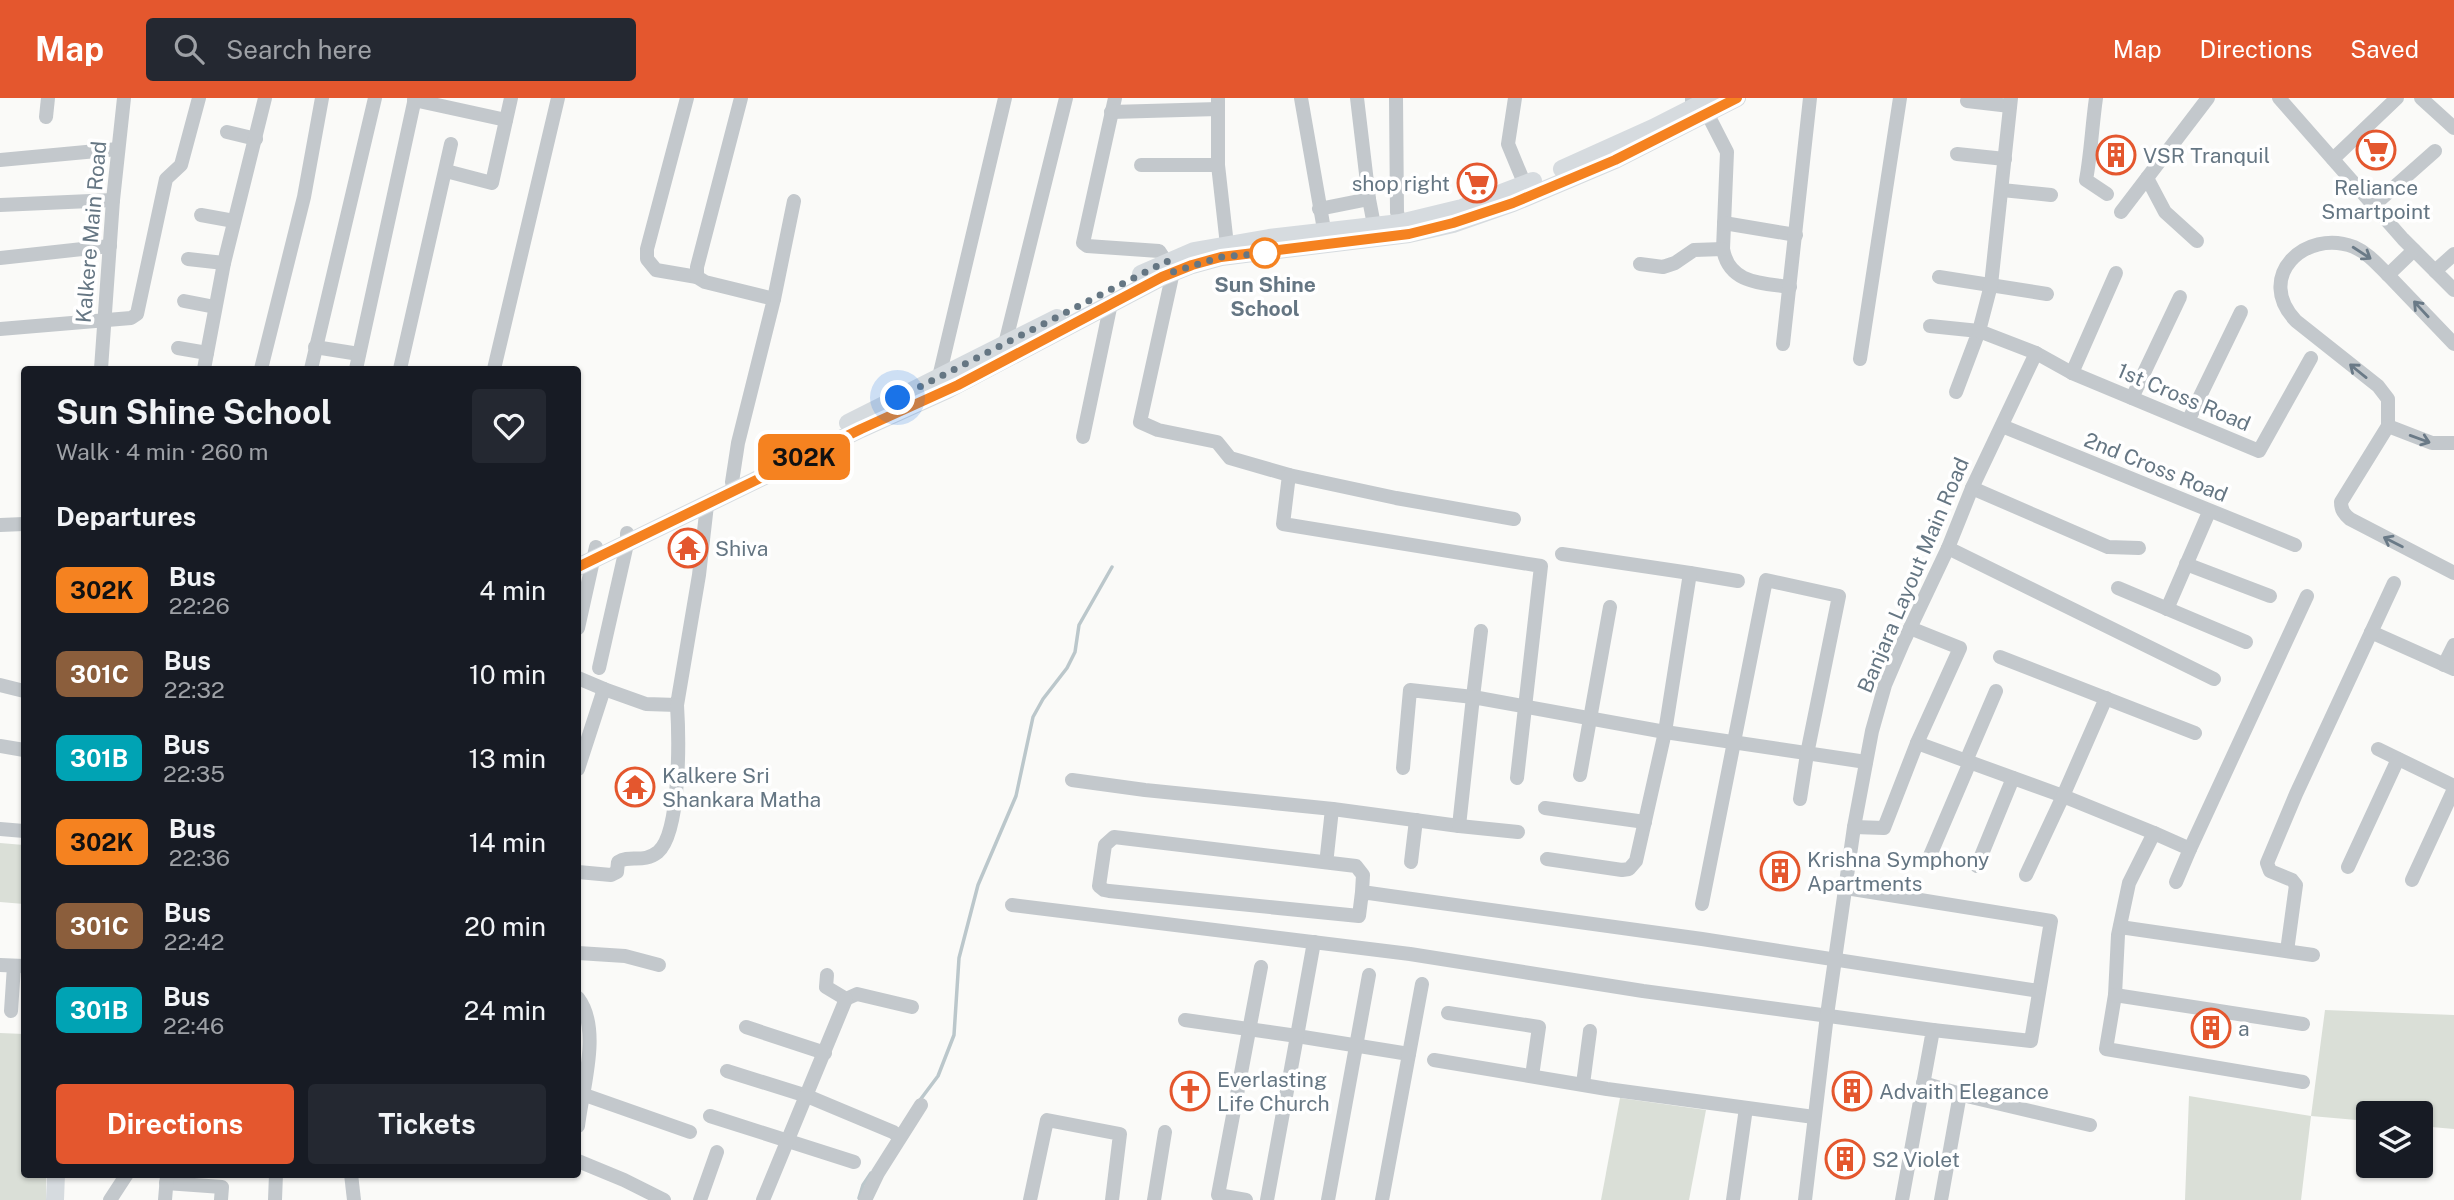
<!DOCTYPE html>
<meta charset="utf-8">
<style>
body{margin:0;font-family:"Public Sans",sans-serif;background:#242831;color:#f1f3f6;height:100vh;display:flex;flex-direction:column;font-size:26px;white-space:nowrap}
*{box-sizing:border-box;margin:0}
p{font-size:23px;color:#9ea1a6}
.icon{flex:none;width:38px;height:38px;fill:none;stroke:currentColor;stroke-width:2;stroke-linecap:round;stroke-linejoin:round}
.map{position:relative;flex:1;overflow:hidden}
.panel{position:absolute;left:21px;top:268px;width:560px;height:812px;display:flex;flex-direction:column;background:#171b24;border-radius:7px;box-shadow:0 2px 5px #0004}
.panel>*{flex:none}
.badge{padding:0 14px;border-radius:10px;font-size:24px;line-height:46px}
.controls{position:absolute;left:2356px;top:1003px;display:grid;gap:14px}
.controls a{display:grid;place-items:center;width:77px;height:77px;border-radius:7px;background:#171b24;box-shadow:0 2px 5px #0004;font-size:35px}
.you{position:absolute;width:35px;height:35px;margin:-18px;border:5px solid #fff;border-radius:50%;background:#1a73e8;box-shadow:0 0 0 10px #1a73e833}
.map>.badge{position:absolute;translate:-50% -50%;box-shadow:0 0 0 4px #fff}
h2{padding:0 35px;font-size:26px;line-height:63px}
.round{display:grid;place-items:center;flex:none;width:74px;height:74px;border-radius:7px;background:#242831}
.overview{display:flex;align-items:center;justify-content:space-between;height:119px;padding:0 35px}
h1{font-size:33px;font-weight:700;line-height:52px}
.cta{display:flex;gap:14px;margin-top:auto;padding:14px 35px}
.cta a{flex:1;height:80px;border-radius:7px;background:#e4572e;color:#fff;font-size:28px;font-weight:700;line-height:80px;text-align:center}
.cta a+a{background:#242831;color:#f1f3f6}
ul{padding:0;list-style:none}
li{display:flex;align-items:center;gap:21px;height:84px;padding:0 35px}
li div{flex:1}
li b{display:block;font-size:26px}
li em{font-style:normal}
li .badge{min-width:77px;font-weight:700;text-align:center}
header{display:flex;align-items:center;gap:42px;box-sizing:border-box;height:98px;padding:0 35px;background:#e4572e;color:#fff}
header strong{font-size:33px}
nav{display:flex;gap:38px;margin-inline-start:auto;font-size:24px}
.search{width:490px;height:63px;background:#242831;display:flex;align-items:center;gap:18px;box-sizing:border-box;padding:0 24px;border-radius:7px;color:#9ea1a6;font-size:26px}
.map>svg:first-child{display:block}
.green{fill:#dadfd7}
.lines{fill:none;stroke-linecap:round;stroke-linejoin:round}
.stream{stroke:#bbc7cb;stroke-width:3.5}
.minor{stroke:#c3c8cc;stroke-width:14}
.major{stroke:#d6dbdf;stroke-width:18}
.oneway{stroke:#6a7a87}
.line-casing{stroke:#fff;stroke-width:16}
.line{stroke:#f58220;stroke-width:10}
.walk{stroke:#657683;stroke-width:7;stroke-dasharray:0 12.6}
.stop-dot{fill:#fff;stroke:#f58220;stroke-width:3.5}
.labels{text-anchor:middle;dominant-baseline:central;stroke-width:7;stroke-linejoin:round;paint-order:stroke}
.poi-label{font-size:21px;fill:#657683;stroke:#fff;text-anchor:start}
.street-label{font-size:21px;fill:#657683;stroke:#fff}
.stop-label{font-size:21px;font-weight:bold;fill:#657683;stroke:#fff}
</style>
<header>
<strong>Map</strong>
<div class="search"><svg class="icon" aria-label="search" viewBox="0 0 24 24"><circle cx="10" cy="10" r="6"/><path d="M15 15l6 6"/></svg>Search here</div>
<nav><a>Map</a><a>Directions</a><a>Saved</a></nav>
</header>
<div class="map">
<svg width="2454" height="1102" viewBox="0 0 2454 1102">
<rect width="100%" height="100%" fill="#fafaf8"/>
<g class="green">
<polygon points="0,745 24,747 24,806 0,804"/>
<polygon points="2325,912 2454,917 2454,1031 2420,1028 2420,1015 2368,1015 2368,1023 2311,1018 2301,1102 2185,1102 2189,998 2311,1018"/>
<polygon points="0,935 24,936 24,1076 46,1076 46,1102 0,1102"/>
<polygon points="1620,1000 1706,1012 1689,1102 1601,1102"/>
</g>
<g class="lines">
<g class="stream">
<polyline points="920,1002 938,978 954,937 959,860 978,787 1016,698 1033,619 1043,601 1067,570 1075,554 1079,527 1112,469"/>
<polyline points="859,1100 863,1087 871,1075"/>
</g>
<g class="minor">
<polyline points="687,0 647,151 647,161 656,172 697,179"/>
<polyline points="1115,0 1083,145 1087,148 1159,153 1173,174 1140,324 1158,332 1217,344 1230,360 1289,377"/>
<polyline points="1218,0 1218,67 1227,147"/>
<polyline points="1301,0 1326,143"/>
<polyline points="1357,0 1369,101 1374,127"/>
<polyline points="1396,0 1397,114 1400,125"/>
<polyline points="1515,0 1508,46 1525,87 1532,94"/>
<path d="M1692,0v10l16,7 19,37 -4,97c6,35 39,34 67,38"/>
<path d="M2096,0c-4,28 -5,55 -10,82l21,14"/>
<polyline points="2279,0 2403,141 2454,192"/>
<polyline points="2421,0 2454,30"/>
<polyline points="414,2 506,22"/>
<polyline points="1967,3 2010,8"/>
<polyline points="1111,14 1218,11"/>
<polyline points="46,19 48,0"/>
<polyline points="227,34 256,41"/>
<polyline points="1957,56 2005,61"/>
<polyline points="2333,61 2397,0"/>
<polyline points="0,62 118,51"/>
<polyline points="1141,67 1218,67"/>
<polyline points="446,73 492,85 511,0"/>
<polyline points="2147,80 2165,114 2197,143"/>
<polyline points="2002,92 2051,97"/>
<polyline points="0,107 113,102"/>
<polyline points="2374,107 2435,53"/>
<polyline points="1319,111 1369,101"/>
<polyline points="2121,114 2208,0"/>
<polyline points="201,117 234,123"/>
<polyline points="1724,125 1796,137"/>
<path d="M2414,152l-26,25c-10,-10 -20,-22 -34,-28 -49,-19 -100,30 -58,74l82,65 10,13v27l-47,76c0,8 3,12 9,17l104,54"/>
<polyline points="0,160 110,148"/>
<polyline points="188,161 224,165"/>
<polyline points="1640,166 1663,169 1675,165 1694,152 1723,151"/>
<polyline points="2435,173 2454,156"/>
<polyline points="2388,177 2454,246"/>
<polyline points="1939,179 2047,196"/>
<polyline points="774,201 794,103"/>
<polyline points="184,203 215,209"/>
<polyline points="1930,228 1979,233 1956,294"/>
<polyline points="0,231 131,220 137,216 166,81 181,67 199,0"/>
<polyline points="1005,246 1066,0"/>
<polyline points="1783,246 1810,0"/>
<polyline points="315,249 359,256"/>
<polyline points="178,250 207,255"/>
<polyline points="2036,255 2072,275 2259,353 2311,260"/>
<polyline points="1860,261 1900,0"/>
<polyline points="101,271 113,102 124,0"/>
<polyline points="204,271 224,165 265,0"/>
<polyline points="261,271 304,99 322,0"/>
<polyline points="311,271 375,0"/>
<polyline points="356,271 415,0"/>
<polyline points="400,271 451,46"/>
<polyline points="494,271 558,0"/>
<polyline points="2072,275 2116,175"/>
<polyline points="942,284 939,279 1005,0"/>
<polyline points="2132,300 2180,199"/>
<polyline points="2188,323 2241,214"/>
<polyline points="2002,328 2295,447"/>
<polyline points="2388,328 2432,345 2454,345"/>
<polyline points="1083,339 1111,205"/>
<polyline points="1972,390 2108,449 2139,450"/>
<polyline points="735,393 732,384 738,345 774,201 705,184 697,179 697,169 741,0"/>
<polyline points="1514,421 1396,400 1289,377 1283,426 1541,468 1517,680"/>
<polyline points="0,427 24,426"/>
<polyline points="1948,450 2214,581"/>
<polyline points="2186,466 2270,498"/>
<polyline points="1690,475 1738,483"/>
<polyline points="2118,490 2246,544"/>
<polyline points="2167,511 2209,414"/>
<polyline points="578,530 596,449"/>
<polyline points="2371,534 2454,571"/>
<polyline points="2000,559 2195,635"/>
<polyline points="2444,567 2454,547"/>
<polyline points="599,570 627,446 627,435"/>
<polyline points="578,580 604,591 578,671"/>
<polyline points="0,587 24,593"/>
<polyline points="604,591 646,606 677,607 699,477 707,407"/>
<polyline points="1917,645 2063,698 2106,600"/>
<polyline points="0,648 24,652"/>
<polyline points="2378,651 2454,688"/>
<polyline points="1966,663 1996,593"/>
<polyline points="1403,670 1410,592 1473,599 1481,533"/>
<polyline points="1580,677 1610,509"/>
<polyline points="1072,682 1145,692 1333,711 1459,728 1473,599 1665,634 1866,664"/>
<polyline points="1545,710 1645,724"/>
<polyline points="1459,728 1518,734"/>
<polyline points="1854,729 1884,730 1917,645 1960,550 1910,530"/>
<polyline points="0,731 24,733"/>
<polyline points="2154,735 2190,751 2307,498"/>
<polyline points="1327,757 1332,711"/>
<polyline points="1929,760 1970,664"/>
<polyline points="1547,761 1622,772 1629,771 1636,763 1665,634 1690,475 1562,456"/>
<polyline points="1411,764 1416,722"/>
<polyline points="1977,768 2013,680"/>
<polyline points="2348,769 2398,661"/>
<path d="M578,774l33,3 6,-3 1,-10c12,-8 25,2 40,-10 23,-20 21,-116 19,-147"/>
<polyline points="2026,777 2063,698 2154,735 2129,785 2118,837 2115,897 2106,951 2303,984"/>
<polyline points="2412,782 2454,691"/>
<polyline points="2176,784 2190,751"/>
<polyline points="1846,790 2051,823 2031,943 1933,932"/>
<polyline points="1362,794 1363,777 1356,768 1114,739 1105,747 1099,788 1104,792 1109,793 1359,818 1362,794 1390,798 1702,841 2039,893"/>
<polyline points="1702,806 1766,482 1839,498 1807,656 1800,701"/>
<polyline points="1012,807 1410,856 1643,893 1933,932 1902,1102"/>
<polyline points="2120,829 2313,857"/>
<polyline points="1314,844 1297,938 1409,956"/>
<polyline points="2287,853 2296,787 2292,782 2270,773 2267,765 2296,696 2394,485"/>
<polyline points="578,855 625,858 659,867"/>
<polyline points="0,867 24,868"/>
<polyline points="827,877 826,889 846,901"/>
<polyline points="2115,897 2303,926"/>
<path d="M578,900c24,31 4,92 0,128"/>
<polyline points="846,901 857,896 912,909"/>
<polyline points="11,913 14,868"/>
<polyline points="1448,915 1539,929 1532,978"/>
<polyline points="1185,922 1297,938 1267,1102"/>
<polyline points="746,929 825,955"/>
<polyline points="1434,962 1607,991 1814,1019"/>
<polyline points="727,973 807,998 893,1034 900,1039"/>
<polyline points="1923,985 1971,999 2090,1027"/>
<polyline points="1583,986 1590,933"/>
<polyline points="582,996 690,1034"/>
<polyline points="710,1018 854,1064"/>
<polyline points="578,1063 624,1082 664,1102"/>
<polyline points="351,1076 354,1102"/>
<polyline points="166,1085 222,1089 221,1102"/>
<polyline points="110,1102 127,1076"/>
<polyline points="165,1102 167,1078"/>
<polyline points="275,1102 276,1076"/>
<polyline points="700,1102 717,1054"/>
<polyline points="763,1102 846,901"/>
<polyline points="865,1102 878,1075 921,1007"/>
<polyline points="1030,1102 1047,1022 1120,1036 1112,1102"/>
<polyline points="1154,1102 1165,1034"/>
<polyline points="1246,1102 1218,1097 1261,869"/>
<polyline points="1328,1102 1369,877"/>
<polyline points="1382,1102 1422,886"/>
<polyline points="1733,1102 1746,1010"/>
<polyline points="1805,1102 1827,917 1854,729 1872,633 1885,587 1903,545 1948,450 1972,390 2036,255 1979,233 1991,187 2011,0"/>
<polyline points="1941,1102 1960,996"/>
</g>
<g class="major">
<polyline points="1562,71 1653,30 1712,0"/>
<polyline points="1141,176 1194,153 1269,140 1400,125 1462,110 1533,83"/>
<polyline points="848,325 1057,220"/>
<polyline points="578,469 861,331 947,292 1162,179 1192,167 1221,159 1409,136 1453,126 1513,105 1615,62 1737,0"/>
<polyline points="55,1102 56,1076"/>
</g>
</g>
<defs><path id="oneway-shaft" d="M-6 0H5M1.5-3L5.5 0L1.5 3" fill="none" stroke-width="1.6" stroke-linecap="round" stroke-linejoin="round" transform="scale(1.75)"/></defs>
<g class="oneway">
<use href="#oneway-shaft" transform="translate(2362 155) rotate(33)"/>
<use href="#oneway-shaft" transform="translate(2421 211) rotate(-133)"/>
<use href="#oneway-shaft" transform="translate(2358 273) rotate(-141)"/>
<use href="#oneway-shaft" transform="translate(2420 341) rotate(20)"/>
<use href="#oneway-shaft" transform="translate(2393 444) rotate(-153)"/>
</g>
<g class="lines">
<defs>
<polyline id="line" points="578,469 861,331 958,287 1162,179 1192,167 1221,159 1409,136 1453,125 1513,105 1615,62 1737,0"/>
</defs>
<use href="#line" class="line-casing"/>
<use href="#line" class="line"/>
<polyline class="walk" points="898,300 1167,163 1173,174 1221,159 1265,155"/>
</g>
<defs>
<symbol id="supermarket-ring" viewBox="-11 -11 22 22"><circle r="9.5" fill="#fff" stroke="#e4572e" stroke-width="1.5"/><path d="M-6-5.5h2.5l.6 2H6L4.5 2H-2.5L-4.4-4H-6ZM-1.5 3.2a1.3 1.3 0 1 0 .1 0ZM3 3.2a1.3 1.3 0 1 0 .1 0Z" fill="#e4572e"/></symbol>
<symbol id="building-ring" viewBox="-11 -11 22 22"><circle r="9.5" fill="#fff" stroke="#e4572e" stroke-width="1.5"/><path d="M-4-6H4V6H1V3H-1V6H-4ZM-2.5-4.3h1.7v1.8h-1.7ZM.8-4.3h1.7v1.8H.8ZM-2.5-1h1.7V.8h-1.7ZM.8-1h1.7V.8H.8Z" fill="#e4572e"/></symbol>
<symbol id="temple-ring" viewBox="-11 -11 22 22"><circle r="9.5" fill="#fff" stroke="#e4572e" stroke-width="1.5"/><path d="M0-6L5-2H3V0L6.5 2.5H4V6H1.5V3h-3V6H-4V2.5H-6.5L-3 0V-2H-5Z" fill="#e4572e"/></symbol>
<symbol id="church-ring" viewBox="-11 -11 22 22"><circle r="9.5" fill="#fff" stroke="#e4572e" stroke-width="1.5"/><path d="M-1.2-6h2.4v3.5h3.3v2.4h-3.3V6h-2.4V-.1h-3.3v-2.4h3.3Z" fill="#e4572e"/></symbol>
</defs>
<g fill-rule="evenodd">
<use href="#supermarket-ring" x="2354" y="30" width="44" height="44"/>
<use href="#building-ring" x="2094" y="35" width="44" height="44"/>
<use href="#supermarket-ring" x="1455" y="63" width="44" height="44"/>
<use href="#temple-ring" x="666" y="428" width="44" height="44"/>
<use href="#temple-ring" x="613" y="667" width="44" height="44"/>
<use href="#building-ring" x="1758" y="751" width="44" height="44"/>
<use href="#building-ring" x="2189" y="908" width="44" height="44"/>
<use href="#church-ring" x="1168" y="971" width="44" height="44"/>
<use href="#building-ring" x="1830" y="971" width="44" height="44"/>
<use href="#building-ring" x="1823" y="1039" width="44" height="44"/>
</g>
<circle class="stop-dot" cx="1265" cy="155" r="14"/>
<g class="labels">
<g class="poi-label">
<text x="2143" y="57">VSR Tranquil</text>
<text x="1450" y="85" text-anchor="end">shop right</text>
<text x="2376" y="89" text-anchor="middle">Reliance<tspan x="2376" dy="24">Smartpoint</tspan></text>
<text x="715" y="450">Shiva</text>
<text x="662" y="677">Kalkere Sri<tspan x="662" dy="24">Shankara Matha</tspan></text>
<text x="1807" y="761">Krishna Symphony<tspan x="1807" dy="24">Apartments</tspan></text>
<text x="2238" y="930">a</text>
<text x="1217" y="981">Everlasting<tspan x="1217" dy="24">Life Church</tspan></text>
<text x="1879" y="993">Advaith Elegance</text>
<text x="1872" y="1061">S2 Violet</text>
</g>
<g class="street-label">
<text transform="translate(91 134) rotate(-85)">Kalkere Main Road</text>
<text transform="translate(2184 299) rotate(23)">1st Cross Road</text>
<text transform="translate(2156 369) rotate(22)">2nd Cross Road</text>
<text transform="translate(1913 477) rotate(-67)">Banjara Layout Main Road</text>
</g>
<g class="stop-label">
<text x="1265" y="186">Sun Shine<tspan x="1265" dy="24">School</tspan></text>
</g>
</g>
</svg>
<div class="controls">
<a><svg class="icon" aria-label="layers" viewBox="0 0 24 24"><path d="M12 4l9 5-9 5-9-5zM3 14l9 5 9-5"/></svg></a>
</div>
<div class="you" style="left:898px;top:300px"></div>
<b class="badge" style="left:804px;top:359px;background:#f58220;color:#111">302K</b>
<section class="panel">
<div class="overview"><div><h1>Sun Shine School</h1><p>Walk · 4 min · 260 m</p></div><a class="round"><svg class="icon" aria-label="heart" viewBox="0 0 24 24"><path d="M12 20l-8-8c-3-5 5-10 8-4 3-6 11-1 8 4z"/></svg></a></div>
<h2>Departures</h2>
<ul>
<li><span class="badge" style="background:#f58220;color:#111">302K</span><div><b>Bus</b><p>22:26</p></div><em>4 min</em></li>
<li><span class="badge" style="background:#8b5e3c;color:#fff">301C</span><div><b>Bus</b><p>22:32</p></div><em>10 min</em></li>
<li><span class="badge" style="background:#00a3b4;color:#fff">301B</span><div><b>Bus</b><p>22:35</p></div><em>13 min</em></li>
<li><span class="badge" style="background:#f58220;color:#111">302K</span><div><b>Bus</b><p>22:36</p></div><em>14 min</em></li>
<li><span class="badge" style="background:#8b5e3c;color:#fff">301C</span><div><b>Bus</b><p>22:42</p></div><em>20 min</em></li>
<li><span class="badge" style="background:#00a3b4;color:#fff">301B</span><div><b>Bus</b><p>22:46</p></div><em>24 min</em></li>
</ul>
<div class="cta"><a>Directions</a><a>Tickets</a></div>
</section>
</div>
